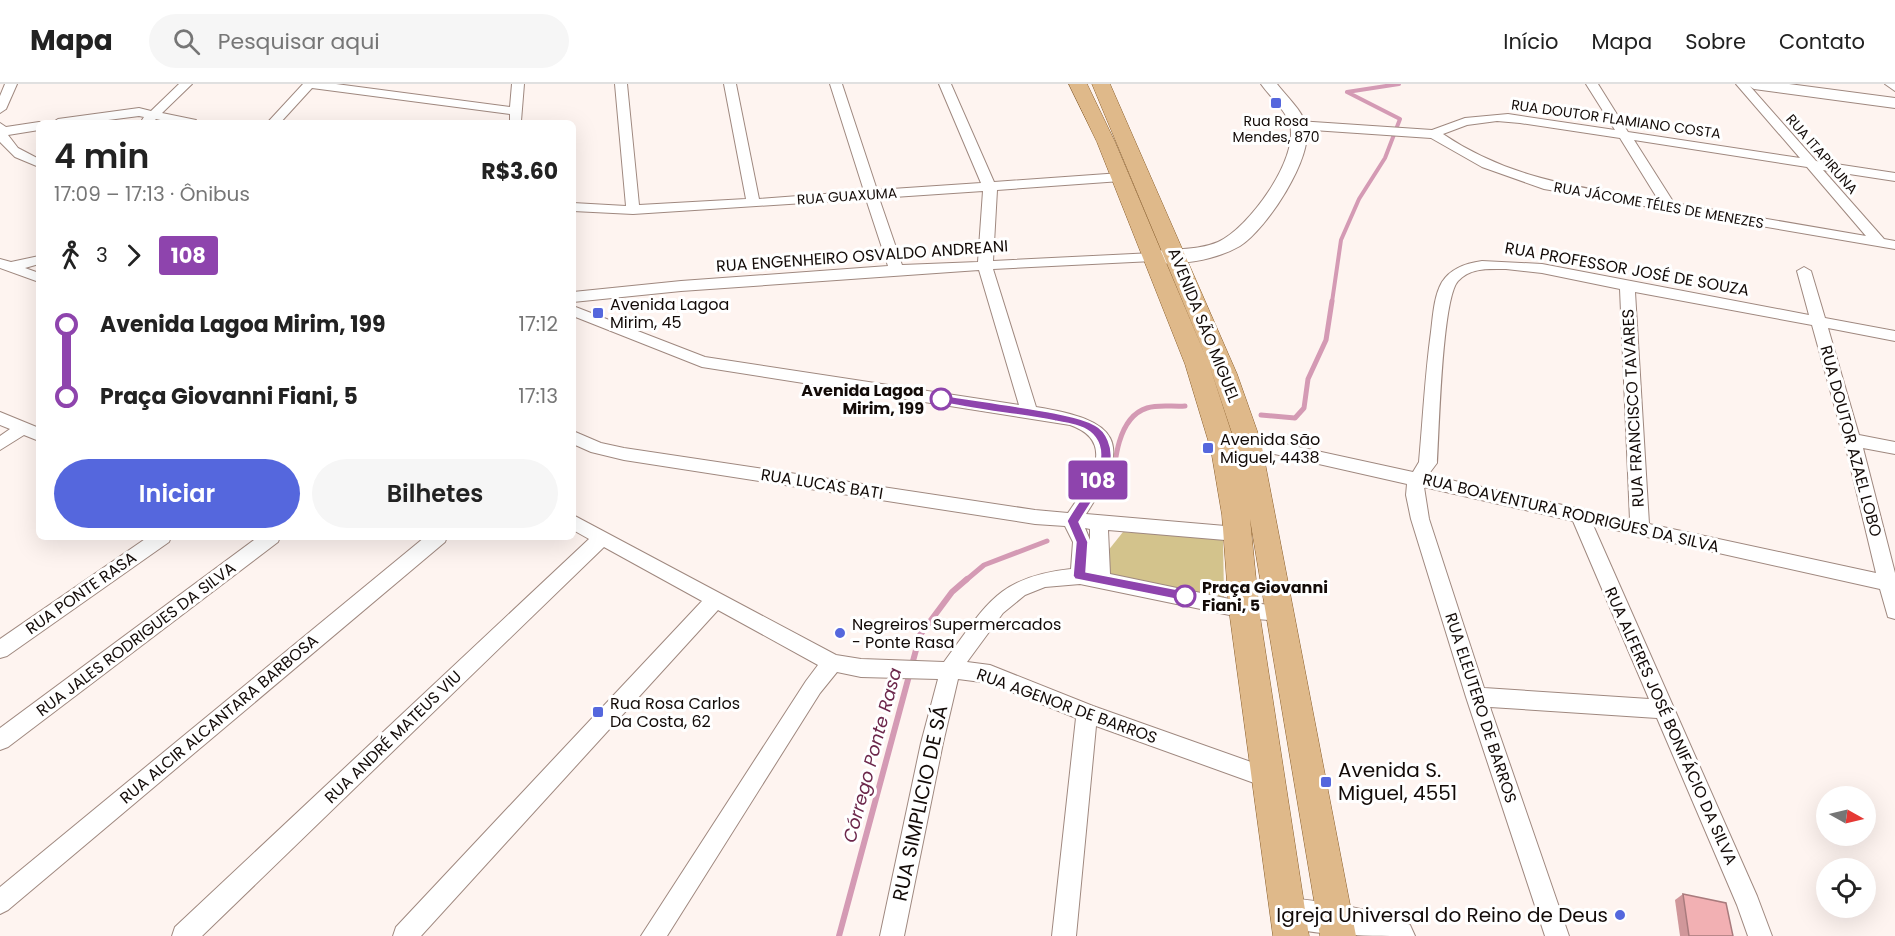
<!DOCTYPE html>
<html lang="pt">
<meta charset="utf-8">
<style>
body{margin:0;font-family:Poppins,sans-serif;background:#f6f6f6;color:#222;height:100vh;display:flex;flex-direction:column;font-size:22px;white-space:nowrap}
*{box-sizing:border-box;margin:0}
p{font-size:20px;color:#767676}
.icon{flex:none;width:33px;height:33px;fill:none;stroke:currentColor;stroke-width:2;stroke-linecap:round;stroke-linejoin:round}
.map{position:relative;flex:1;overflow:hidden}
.panel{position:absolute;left:36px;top:36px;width:540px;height:420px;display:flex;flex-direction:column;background:#fff;border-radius:9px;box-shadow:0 6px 24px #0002}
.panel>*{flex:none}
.badge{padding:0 12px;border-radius:4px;font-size:21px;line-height:39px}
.needle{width:39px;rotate:98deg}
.buttons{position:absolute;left:1816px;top:702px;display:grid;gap:12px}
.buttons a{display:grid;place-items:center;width:60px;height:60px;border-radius:50%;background:#fff;box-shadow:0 6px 24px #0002;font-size:30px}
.map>.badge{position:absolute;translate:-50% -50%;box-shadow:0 0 0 3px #fff}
.legs{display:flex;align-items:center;gap:9px;height:66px;padding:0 18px;font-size:20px}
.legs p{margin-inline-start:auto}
.head{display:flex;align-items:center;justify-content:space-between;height:102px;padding:0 18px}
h1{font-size:33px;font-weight:600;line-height:45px}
.primary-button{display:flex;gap:12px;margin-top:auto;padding:12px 18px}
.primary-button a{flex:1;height:69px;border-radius:36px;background:#5567dd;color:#fff;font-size:24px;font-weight:600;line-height:69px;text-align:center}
.primary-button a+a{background:#f6f6f6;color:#222}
ul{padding:0 18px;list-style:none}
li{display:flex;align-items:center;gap:21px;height:72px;font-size:22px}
li i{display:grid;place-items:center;width:9px;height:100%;margin:0 8px;background:currentColor}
li i::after{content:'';width:15px;height:15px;margin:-8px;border:4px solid;border-radius:50%;background:#fff}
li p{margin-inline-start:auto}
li:first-child i{background:linear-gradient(#0000 50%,currentColor 0)}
li:last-child i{background:linear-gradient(currentColor 50%,#0000 0)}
header{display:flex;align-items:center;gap:36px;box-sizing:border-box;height:84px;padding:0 30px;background:#fff;border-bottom:2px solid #e0e0e0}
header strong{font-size:28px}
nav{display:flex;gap:33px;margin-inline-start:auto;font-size:21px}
.search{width:420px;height:54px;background:#f6f6f6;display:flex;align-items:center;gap:15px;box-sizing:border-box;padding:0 21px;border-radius:33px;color:#767676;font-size:22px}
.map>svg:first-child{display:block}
.green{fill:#d3c38c}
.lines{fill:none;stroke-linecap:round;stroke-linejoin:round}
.stream-far2{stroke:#d49ab4;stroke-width:4}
.stream-far1{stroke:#d49ab4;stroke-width:5}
.stream{stroke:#d49ab4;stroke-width:6}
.minor-casing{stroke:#9f887f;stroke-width:2}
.secondary-casing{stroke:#9f887f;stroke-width:2}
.primary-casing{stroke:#8a5e2a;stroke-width:1}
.minor{fill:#fff;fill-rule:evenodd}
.secondary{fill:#fff;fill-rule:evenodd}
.primary{fill:#dfb98a;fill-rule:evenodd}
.wall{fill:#d0979a}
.building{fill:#f2b0b3;stroke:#a97b7d;stroke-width:1.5}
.line-1{fill:#8e44ad;stroke:#fff;stroke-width:1.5}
.poi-dot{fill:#5567dd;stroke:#fff;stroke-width:2}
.stop-1-dot{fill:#fff;stroke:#8e44ad;stroke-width:3}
.labels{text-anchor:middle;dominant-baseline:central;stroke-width:6;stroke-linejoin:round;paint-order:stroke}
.far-street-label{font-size:14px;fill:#130b08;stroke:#fff}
.far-poi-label{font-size:14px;fill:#130b08;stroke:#fff}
.street-label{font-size:16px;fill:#130b08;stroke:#fff}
.poi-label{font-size:16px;fill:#130b08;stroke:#fff;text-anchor:start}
.stop-label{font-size:16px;font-weight:bold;fill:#130b08;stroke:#fff;text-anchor:end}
.water-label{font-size:18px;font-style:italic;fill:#6c274b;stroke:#fff}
.near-poi-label{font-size:20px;fill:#130b08;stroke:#fff;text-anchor:start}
.near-street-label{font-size:20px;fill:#130b08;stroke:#fff}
</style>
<header>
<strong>Mapa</strong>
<div class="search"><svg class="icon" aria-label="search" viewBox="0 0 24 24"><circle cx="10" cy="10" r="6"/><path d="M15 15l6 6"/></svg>Pesquisar aqui</div>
<nav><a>Início</a><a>Mapa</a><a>Sobre</a><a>Contato</a></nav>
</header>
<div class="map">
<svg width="1895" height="852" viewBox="0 0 1895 852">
<rect width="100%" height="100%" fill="#fef4f0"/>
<polygon class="green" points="1123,448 1223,454 1224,514 1109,491 1107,468"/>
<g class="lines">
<polyline class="stream-far2" points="1332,218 1341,156 1359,115 1385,74 1400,35 1347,8 1399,0"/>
<g class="stream-far1">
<polyline points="1261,331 1295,334 1304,324 1308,295 1326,256 1332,217"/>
<path d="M1112,412c2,-27 3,-78 35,-88 12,-4 26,-1 38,-2"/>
<polyline points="965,497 984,481 1047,457"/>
</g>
<polyline class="stream" points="839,852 920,551 952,508 967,495"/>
<defs>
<g id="minor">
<polygon points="5,0 17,0 6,25 0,29 0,12"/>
<polygon points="179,0 192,0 162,29 196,36 198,39 174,39 156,35 152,39 145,39 142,36 144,33 139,32 85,39 52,39 58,35 139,24 151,27"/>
<polygon points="303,0 336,0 510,23 512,0 524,0 521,37 510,39 510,30 312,4 280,39 267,39"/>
<path d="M615,0h12l12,121 107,-6 -22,-115h12l23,115 105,-8 -34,-107h12l35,106 104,-7 -42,-99h12l43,98 127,-9 7,4 -7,4 -124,9 -4,71 160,-8 7,4 -7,4 -160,8 43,138c82,13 99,34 50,107l151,13 6,2 3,5 -3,5 -6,2 -129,-11 2,44 134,28 43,5 3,6 -3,6 -7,2 -36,-3 -164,-34 -35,3 -20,8 -22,18 -36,49 23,3 103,41 175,62 8,3 3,7 -3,7 -8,3 -172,-62 -20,210h-24l24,-218 -87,-35 -31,-4 -15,64 -39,193h-24l41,-193 17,-64 -77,-2 -24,-5 -17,21 -153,243h-26l165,-255 12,-16 -100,-55 -297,326h-28l3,-9 306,-326 -98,-54 -402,389h-30l3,-9 414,-388 -16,-9v-15l263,140 25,4 83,3c42,-56 52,-85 127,-93l2,-27 -8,-16 -30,-2 -411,-64 -33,-8 -18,-8v-13l28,12 23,5 411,62 33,3c20,-29 51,-71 2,-88l-368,-58 -129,-51v-10l132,51 314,48 -40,-135 -298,21 -108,11v-10l108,-11 207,-15 -22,-67 -233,15 -60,-3v-8l53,3zM983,107l-5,71 -76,3 -23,-67zM1085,444l5,1v11z"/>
<path d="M1586,0h12l30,48 172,26 -64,-74h12l68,77 79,12v8l-72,-11 61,69 11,2v8l-351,-60 -62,-22 -51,-29 -133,-9 -6,-4 6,-4 134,9 33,-12 43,-4 107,16zM1497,37l23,2 100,15 39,63c-79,-14 -148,-21 -216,-67l24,-9zM1634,56l173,27 59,69 -192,-33z"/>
<polygon points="1885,0 1895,0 1895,7"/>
<polygon points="39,38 42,39 39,39 39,46 8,51 18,64 39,75 39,83 15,73 0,58 0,39 6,43"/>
<polygon points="39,172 39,180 25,184 39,189 39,198 0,184 0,175 11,178"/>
<path d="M1482,177l60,3 267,51 -12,-44 7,-4 7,4 14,47 70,13v10l-67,-13 31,107 36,7v12l-32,-6 32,125v46l-7,-2 -8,-28 -287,-64 164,371 15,40h-24l-11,-31 -80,-187 -167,-11 79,229h-24l-79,-239 -55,-178 -5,-24 1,-11 -159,-36 -6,-2 -2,-4 2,-4 6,-2 165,36 6,-10c4,-44 6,-87 12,-130 2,-17 3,-36 11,-50 9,-14 25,-19 40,-21zM1506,185l36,4 78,16 10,231 -202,-45 9,-12c2,-31 5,-165 21,-182 13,-14 31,-12 48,-12zM1635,208l177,33 32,115 32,133 -227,-49zM1424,403l149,34 76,178 -165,-11 -55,-169z"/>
<polygon points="0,328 39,344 39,357 24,351 0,366 0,352 10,345 0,341"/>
<polygon points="148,453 171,453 169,458 7,572 0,574 0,555"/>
<polygon points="258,453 280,453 278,458 8,663 0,666 0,644"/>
<polygon points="425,453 447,453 445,458 8,826 0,830 0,803"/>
</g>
<g id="secondary">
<path d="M1261,0h16c9,12 25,26 29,41 9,31 -40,105 -66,121 -24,14 -67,22 -94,15l-2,-4 2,-4c24,-6 49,-1 72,-11 30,-13 81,-83 72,-117 -4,-15 -20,-28 -29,-41z"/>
<polygon points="1746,0 1789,0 1895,14 1895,24 1754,5"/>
<path d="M1288,814c41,4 84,10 122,27l5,11c-40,0 -101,0 -138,-11l-5,-11 5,-11z"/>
</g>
<path id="primary" d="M1069,0h18l28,58 93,220 -116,-278h18l127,290 24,68 95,494h-36l-70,-417 9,91 50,326h-36l-44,-326 -7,-95 -11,-65 -26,-86 -88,-222zM1209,280l26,78 2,8z"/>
</defs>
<use href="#minor" class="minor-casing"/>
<use href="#secondary" class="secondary-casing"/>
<use href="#primary" class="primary-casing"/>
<use href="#minor" class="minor"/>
<use href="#secondary" class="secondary"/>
<use href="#primary" class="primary"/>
</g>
<polygon class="wall" points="1683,810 1733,852 1680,852 1675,816"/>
<polygon class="building" points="1683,810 1726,819 1733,852 1689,852"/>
<path class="line-1" d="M941,311c38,6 76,11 114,18 13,3 28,5 40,12 12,6 18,23 16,36 -4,21 -21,42 -32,61l9,20 -2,30 99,19 5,2 2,3 -2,4 -5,1 -110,-22 -2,-3 3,-34 -9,-21c10,-19 29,-38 33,-60 2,-11 -1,-22 -10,-29 -9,-7 -24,-9 -35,-11 -39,-8 -80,-10 -118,-20v-5z"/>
<g class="poi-dot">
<rect x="1270" y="13" width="12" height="12" rx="3"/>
<rect x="592" y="223" width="12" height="12" rx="3"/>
<rect x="1202" y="358" width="12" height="12" rx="3"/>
<circle cx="840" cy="549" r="6"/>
<rect x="592" y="622" width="12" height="12" rx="3"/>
<rect x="1320" y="692" width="12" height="12" rx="3"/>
<circle cx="1620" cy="831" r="6"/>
</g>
<g class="stop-1-dot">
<circle cx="941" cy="315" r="10"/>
<circle cx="1185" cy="512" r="10"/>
</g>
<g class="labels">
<g class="far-street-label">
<text transform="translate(1616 35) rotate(8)">RUA DOUTOR FLAMIANO COSTA</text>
<text transform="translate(1822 70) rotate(49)">RUA ITAPIRUNA</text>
<text transform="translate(847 112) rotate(-4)">RUA GUAXUMA</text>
<text transform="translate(1659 121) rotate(10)">RUA JÁCOME TÉLES DE MENEZES</text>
</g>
<g class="far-poi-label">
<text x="1276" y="37">Rua Rosa<tspan x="1276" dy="16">Mendes, 870</tspan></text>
</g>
<g class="street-label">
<text transform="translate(862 172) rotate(-4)">RUA ENGENHEIRO OSVALDO ANDREANI</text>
<text transform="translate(1627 185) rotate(10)">RUA PROFESSOR JOSÉ DE SOUZA</text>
<text transform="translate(1204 241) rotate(68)">AVENIDA SÃO MIGUEL</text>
<text transform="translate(1633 324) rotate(-93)">RUA FRANCISCO TAVARES</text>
<text transform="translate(1851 357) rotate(75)">RUA DOUTOR AZAEL LOBO</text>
<text transform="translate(822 400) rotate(9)">RUA LUCAS BATI</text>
<text transform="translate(1571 429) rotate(13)">RUA BOAVENTURA RODRIGUES DA SILVA</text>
<text transform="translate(81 509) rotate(-35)">RUA PONTE RASA</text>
<text transform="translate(136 555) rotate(-37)">RUA JALES RODRIGUES DA SILVA</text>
<text transform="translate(1067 622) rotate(20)">RUA AGENOR DE BARROS</text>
<text transform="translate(1481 624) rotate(72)">RUA ELEUTERO DE BARROS</text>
<text transform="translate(219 635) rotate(-40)">RUA ALCIR ALCANTARA BARBOSA</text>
<text transform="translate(1671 642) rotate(66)">RUA ALFERES JOSÉ BONIFÁCIO DA SILVA</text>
<text transform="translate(393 653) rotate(-44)">RUA ANDRÉ MATEUS VIU</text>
</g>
<g class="poi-label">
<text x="610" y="220">Avenida Lagoa<tspan x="610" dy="18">Mirim, 45</tspan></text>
<text x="1220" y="355">Avenida São<tspan x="1220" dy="18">Miguel, 4438</tspan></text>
<text x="852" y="540">Negreiros Supermercados<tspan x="852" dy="18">- Ponte Rasa</tspan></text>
<text x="610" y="619">Rua Rosa Carlos<tspan x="610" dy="18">Da Costa, 62</tspan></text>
</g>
<g class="stop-label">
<text x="924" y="306">Avenida Lagoa<tspan x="924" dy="18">Mirim, 199</tspan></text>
<text x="1202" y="503" text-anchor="start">Praça Giovanni<tspan x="1202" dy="18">Fiani, 5</tspan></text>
</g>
<g class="water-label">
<text transform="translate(872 671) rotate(-75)">Córrego Ponte Rasa</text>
</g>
<g class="near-poi-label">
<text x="1338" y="686">Avenida S.<tspan x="1338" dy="23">Miguel, 4551</tspan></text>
<text x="1608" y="831" text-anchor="end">Igreja Universal do Reino de Deus</text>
</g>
<g class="near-street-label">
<text transform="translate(920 719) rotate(-78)">RUA SIMPLICIO DE SÁ</text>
</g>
</g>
</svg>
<div class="buttons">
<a><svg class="needle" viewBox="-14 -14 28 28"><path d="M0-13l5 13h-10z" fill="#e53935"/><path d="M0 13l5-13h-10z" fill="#767676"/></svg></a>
<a><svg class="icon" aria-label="locate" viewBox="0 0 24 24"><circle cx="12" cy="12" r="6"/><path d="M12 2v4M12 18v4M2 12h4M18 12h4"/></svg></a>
</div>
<b class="badge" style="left:1098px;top:396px;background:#8e44ad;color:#fff">108</b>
<section class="panel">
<div class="head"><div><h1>4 min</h1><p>17:09 – 17:13 · Ônibus</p></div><b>R$3.60</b></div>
<div class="legs"><svg class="icon" aria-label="walk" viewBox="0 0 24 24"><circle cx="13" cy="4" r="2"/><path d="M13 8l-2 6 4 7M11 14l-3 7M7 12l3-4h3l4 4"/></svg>3<svg class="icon" aria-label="forward" viewBox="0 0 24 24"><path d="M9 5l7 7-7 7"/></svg><b class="badge" style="background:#8e44ad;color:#fff">108</b></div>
<ul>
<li><i style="color:#8e44ad"></i><b>Avenida Lagoa Mirim, 199</b><p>17:12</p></li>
<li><i style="color:#8e44ad"></i><b>Praça Giovanni Fiani, 5</b><p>17:13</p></li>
</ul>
<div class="primary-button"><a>Iniciar</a><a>Bilhetes</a></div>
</section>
</div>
